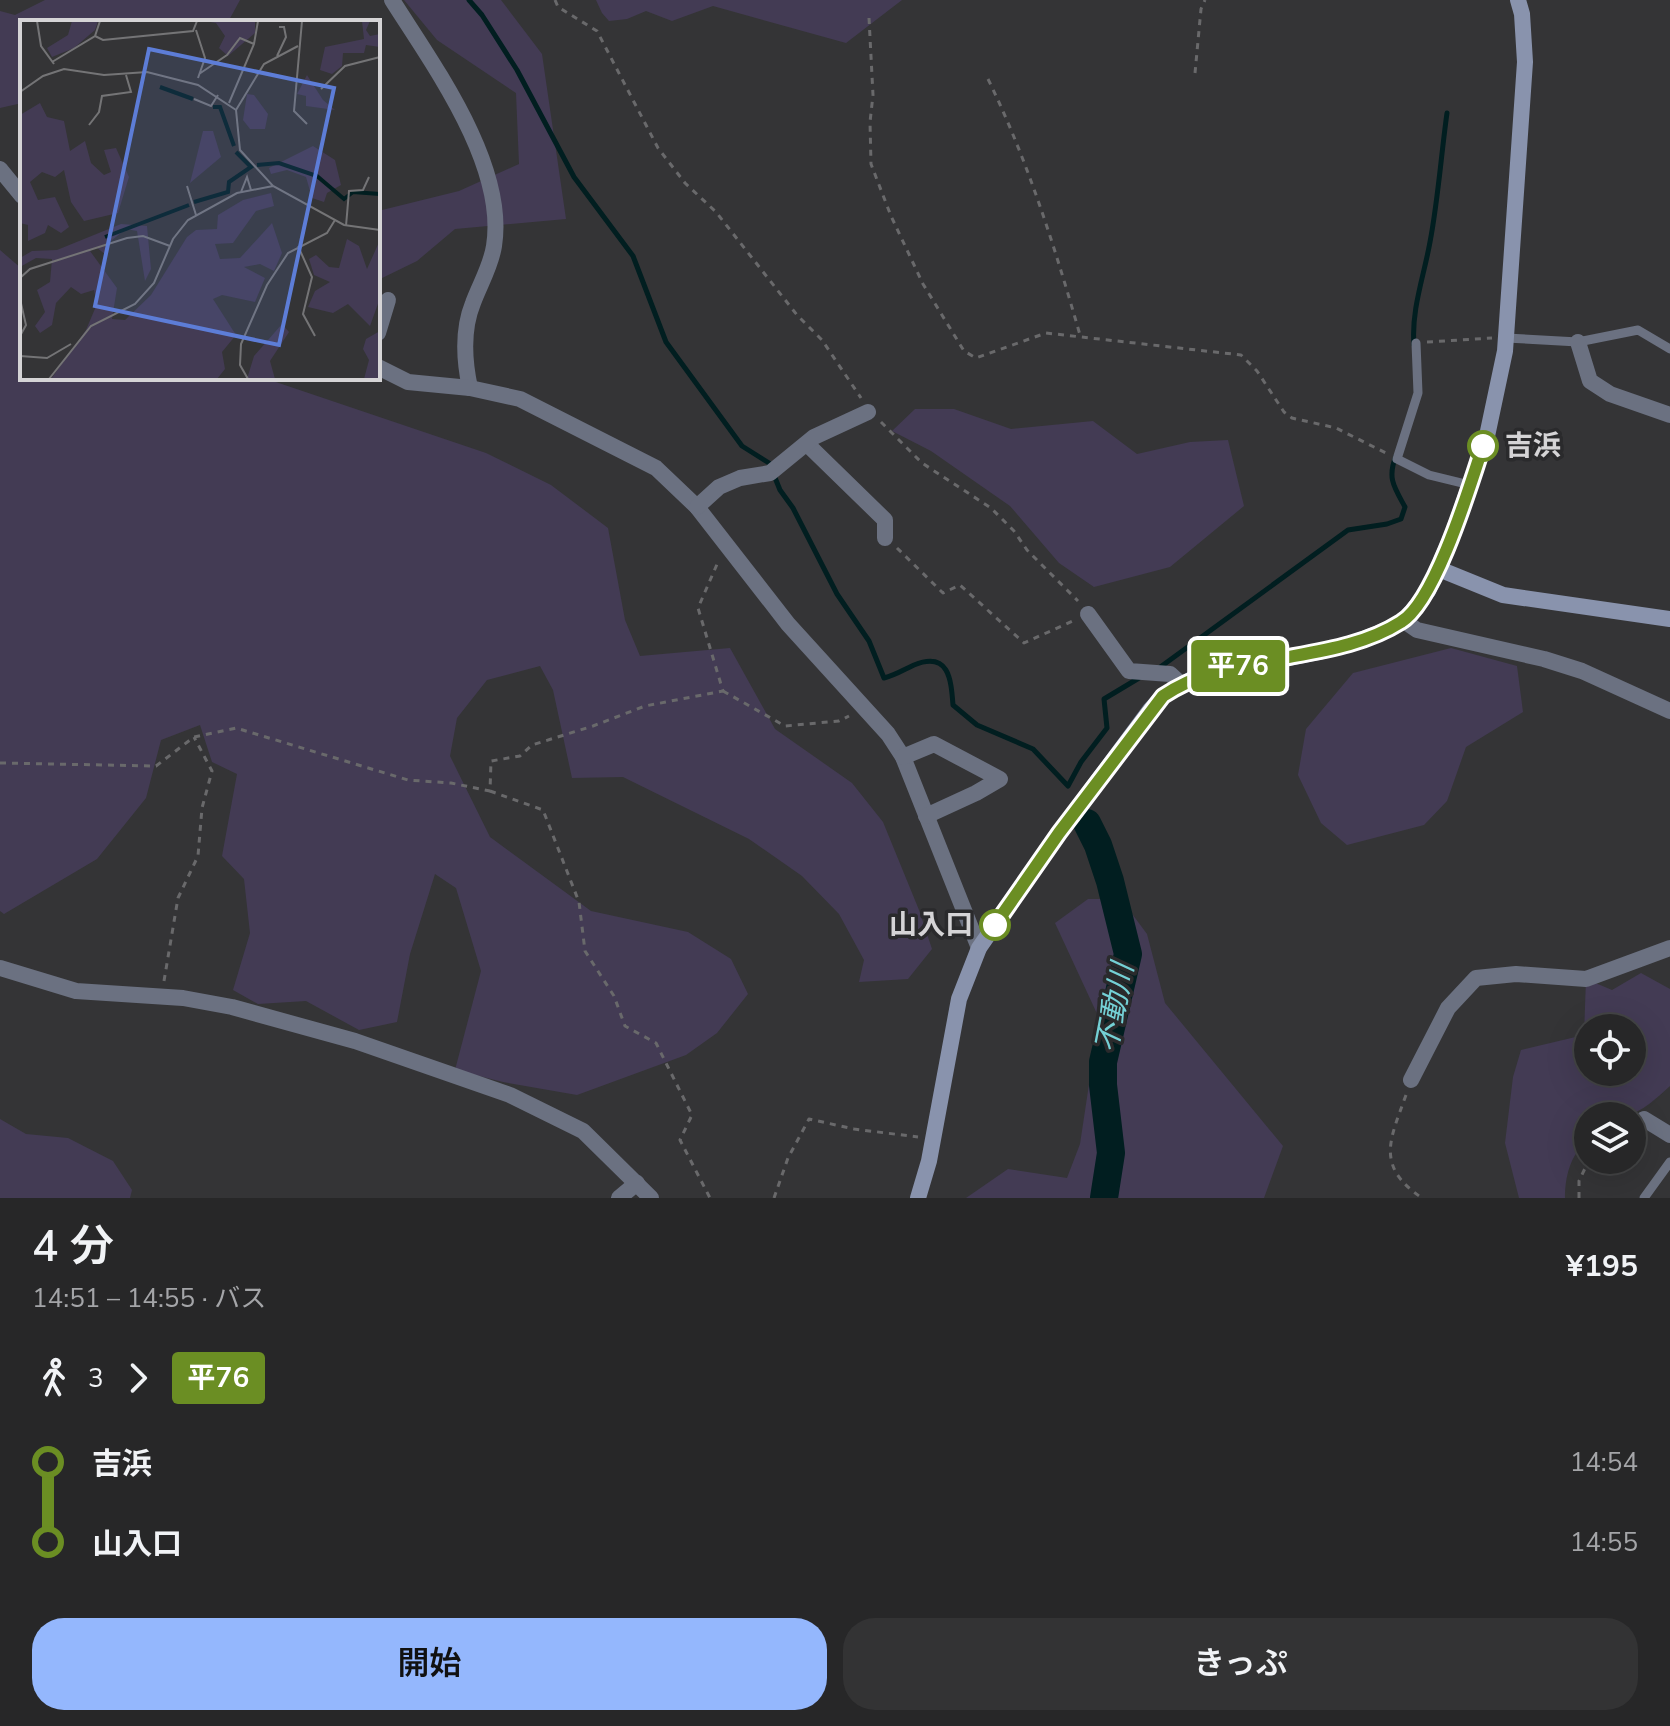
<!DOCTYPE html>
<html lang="ja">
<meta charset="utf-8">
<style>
body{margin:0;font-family:"Nunito Sans","Noto Sans JP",sans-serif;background:#333334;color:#f1f3f6;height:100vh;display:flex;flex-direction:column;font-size:30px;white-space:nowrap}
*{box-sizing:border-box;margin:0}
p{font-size:26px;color:#a4a5a8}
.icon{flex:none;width:44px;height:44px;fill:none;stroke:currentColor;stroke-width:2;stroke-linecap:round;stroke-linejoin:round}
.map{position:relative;height:1198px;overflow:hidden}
.details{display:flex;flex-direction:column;background:#272728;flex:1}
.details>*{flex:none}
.badge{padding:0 16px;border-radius:6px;font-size:28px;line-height:52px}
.controls{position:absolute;left:1574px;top:1014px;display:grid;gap:16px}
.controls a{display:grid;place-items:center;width:72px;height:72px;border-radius:50%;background:#272728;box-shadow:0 8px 32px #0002,0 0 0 2px #434445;font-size:40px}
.map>.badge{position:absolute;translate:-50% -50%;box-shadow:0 0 0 4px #fff}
.legs{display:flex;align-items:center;gap:12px;height:88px;padding:0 32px;font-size:26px}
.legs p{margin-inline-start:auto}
.headline{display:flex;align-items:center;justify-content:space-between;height:136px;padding:0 32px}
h1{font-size:44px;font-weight:600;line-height:60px}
.cta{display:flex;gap:16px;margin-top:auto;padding:16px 32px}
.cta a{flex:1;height:92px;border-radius:32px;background:#94b7fd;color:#111;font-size:32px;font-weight:600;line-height:92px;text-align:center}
.cta a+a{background:#333334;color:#f1f3f6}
ul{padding:0 32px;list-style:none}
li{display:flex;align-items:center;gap:28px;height:80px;font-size:30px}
li i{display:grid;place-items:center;width:12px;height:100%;margin:0 10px;background:currentColor}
li i::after{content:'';width:20px;height:20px;margin:-10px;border:6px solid;border-radius:50%;background:#272728}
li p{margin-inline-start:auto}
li:first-child i{background:linear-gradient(#0000 50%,currentColor 0)}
li:last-child i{background:linear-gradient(currentColor 50%,#0000 0)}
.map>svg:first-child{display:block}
.green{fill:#433b54;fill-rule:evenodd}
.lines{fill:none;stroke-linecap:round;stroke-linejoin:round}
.stream{stroke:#011e20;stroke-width:5}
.river{stroke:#011e20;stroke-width:28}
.path{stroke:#69696b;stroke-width:3;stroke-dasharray:6 6;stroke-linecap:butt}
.lane{stroke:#6b7181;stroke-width:9}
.street{stroke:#6b7181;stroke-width:16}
.secondary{stroke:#8993ad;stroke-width:16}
.line-1-casing{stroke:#fff;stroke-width:18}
.line-1{stroke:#6b8e23;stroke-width:12}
.stop-1-dot{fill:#fff;stroke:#6b8e23;stroke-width:4}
.labels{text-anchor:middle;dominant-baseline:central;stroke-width:7;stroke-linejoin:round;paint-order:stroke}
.stop-label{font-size:28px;font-weight:bold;fill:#d5d4d6;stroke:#2a2a2c;text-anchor:start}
.water-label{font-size:30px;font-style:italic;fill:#74d0d5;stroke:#2a2a2c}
.inset-river{fill:none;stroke:#011e20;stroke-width:4}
.inset-road{fill:none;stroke:#747476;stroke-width:2}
.view{fill:#5d7dd7;fill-opacity:0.15;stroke:#5d7dd7;stroke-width:4}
.inset-edge{fill:none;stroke:#d5d4d6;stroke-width:4}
</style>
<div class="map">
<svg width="1670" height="1198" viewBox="0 0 1670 1198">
<rect width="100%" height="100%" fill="#343436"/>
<g class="green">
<polygon points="45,0 240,0 228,22 22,22 22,103 0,108 0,11 15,15"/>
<polygon points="404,0 501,0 542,54 566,219 455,229 417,261 378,280 378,211 459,191 519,164 516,93 437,40"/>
<polygon points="596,0 902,0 846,43 713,6 672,21 646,11 627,19 609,21 602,13"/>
<polygon points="0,250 22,269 22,378 264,378 486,453 551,485 608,528 625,620 640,656 730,648 775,729 852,783 883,822 919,910 932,949 908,979 859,982 864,960 839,914 802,876 749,839 623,777 572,778 553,690 540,666 487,680 457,718 450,756 490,837 591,911 688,932 731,959 748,994 717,1033 686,1055 577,1095 503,1082 455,1070 481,971 456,888 435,874 410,954 397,1022 359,1030 306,1001 258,1004 233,990 250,933 244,879 222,856 237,774 212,762 200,725 161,740 146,798 97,859 4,914 0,911"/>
<polygon points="915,409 954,409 1011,429 1093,421 1137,454 1190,442 1228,440 1244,506 1170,567 1094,587 1059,563 1010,506 931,451 892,431"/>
<polygon points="1451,648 1517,666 1523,712 1466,747 1447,801 1424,825 1347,845 1321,823 1298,775 1306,729 1353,673"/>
<polygon points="1088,899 1121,899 1147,934 1165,1003 1283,1146 1264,1198 966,1198 1008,1169 1067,1178 1080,1144 1099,1018 1055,923"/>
<path d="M1641,973l29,16v97c-35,32 -36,30 -82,30v26c-18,11 -23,36 -23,56h-46l-14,-55 8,-66 8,-27 63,-15 2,-56 26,11zM1588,1028h44v44h-44z"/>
<polygon points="0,1119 26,1134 68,1138 113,1161 132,1190 130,1198 0,1198"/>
</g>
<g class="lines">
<g class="stream">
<path d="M469,0l13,15 35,55 57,107 59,79 33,86 76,104 27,17 11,27 13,18 44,86 32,47 15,37c12,-3 19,-8 30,-13 35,-14 37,14 39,40l24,20 56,24 35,37 13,-24 26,-34 -3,-29 35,-21"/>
<path d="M1414,345c-3,-35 10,-69 16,-103 8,-42 11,-86 17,-129"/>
<path d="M1159,668l189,-138 39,-6 14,-5 4,-12c-11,-20 -18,-29 -9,-51"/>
</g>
<polyline class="river" points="1087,823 1098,845 1110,881 1128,954 1103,1062 1103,1085 1111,1153 1104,1198"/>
<g class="path">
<polyline points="555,0 558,7 597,31 658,148 685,183 716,212 797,315 822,340 861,398"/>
<polyline points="869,18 873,95 870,122 871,164 891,216 923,284 964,351 976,358 1046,333 1241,355 1257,371 1284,412 1292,418 1336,428 1386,453"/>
<polyline points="1195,73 1201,9 1205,0"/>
<path d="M988,79c40,82 67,169 92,256"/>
<polyline points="1427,342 1492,338"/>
<polyline points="881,422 922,463 991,508 1014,531 1027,550 1078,601"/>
<polyline points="897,548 943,593 960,585 1024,643 1075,620"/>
<polyline points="723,691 785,726 839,721 849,716"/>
<polyline points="0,763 156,766 194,737 236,728 408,780 451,783 490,791 491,761 520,756 532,745 593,726 645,706 723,691 698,608 718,562"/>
<polyline points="490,791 543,810 579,902 585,951 614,996 625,1026 656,1043 692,1115 680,1140 710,1198"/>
<polyline points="164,981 178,898 198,856 202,808 212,771 194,737"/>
<path d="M1406,1095c-16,45 -31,71 16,103"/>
<polyline points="774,1198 788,1158 809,1119 854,1129 918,1137"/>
<polyline points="1579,1198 1579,1181 1589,1160"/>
</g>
<g class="lane">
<polyline points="1506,338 1578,342 1638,330 1670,349"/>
<polyline points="1416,343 1418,393 1397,459 1429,475 1470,485"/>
<polyline points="1644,1198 1670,1162"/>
</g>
<g class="street">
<path d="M392,0c41,65 115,165 102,246 -3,20 -14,38 -21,57 -11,27 -9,57 -3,85"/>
<polyline points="0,169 22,196"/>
<polyline points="378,333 388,300"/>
<polyline points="1578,342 1590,381 1610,394 1670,415"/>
<polyline points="378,367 408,382 470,388 520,399 656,468 697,507 788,624 888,734 903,757 979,948"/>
<polyline points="807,444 885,520 885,538"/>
<polyline points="697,507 719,487 740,478 770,473 814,437 868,412"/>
<polyline points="1088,614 1129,671 1170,674 1181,684"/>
<polyline points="1404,621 1417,630 1544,659 1582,671 1670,711"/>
<polyline points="903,757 934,744 1000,779 976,793 926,816"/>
<polyline points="0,968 76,991 183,998 232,1007 355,1041 510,1095 583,1131 651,1198"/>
<polyline points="1411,1080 1448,1008 1476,978 1516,974 1586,979 1670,948"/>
<polyline points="1644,1119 1670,1135"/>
<polyline points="619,1198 637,1183"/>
</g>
<g class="secondary">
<polyline points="1439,569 1503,595 1670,619"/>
<polyline points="918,1198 929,1161 959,999 979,948 1059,833 1150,710 1163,696 1197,676 1319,652 1353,643 1379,633 1404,621 1428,591 1453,533 1487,436 1505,351 1525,62 1522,14 1518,0"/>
</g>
</g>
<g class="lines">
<defs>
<path id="line-1" d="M995,925l64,-92 104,-137c38,-25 72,-29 115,-37 42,-8 87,-14 123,-37 34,-20 69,-136 82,-176"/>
</defs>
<use href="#line-1" class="line-1-casing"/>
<use href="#line-1" class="line-1"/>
</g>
<g class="stop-1-dot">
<circle cx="1483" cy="446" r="14"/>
<circle cx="995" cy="925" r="14"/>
</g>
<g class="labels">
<g class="stop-label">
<text x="1505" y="446">吉浜</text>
<text x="973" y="925" text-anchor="end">山入口</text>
</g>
<g class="water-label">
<text transform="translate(1115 1008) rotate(-79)">不動川</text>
</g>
</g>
<g transform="translate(20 20)">
<rect width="360" height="360" fill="#343436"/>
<path d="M52,1h26l-3,9 -21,18 -22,9 -5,-9 21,-13zM185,1h50v12l-27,23 -9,-8 6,-12 -9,-13zM342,1h8l-4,9 4,6 10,-2v13l-14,-2 -2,8h-21l-1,13 -10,8 -12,-4 5,-23 39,-8zM287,55l16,25 12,10 -29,-4v-10l-9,-2zM227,74l7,1 14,19 -3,15h-15l-7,-9zM20,83l7,14 17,4 6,30 15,-10 6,22 13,12 7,-3 -7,-22 12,-2 13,29 -11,36 -34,8 -13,-19 -7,-32 -9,7 -13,-5 -12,10 8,18 17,-3 14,30 -8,6 -13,-8 -3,8 -17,8v-16l-8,-2v-108zM183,111h10l8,26 -31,26zM293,126l22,14 6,25 -14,8 -3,9 -12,-4 -6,-21 -19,-7 -16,4 -2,-6zM251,173l3,13 -18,5 -23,32 -18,1 5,15 20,-1 32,-35 10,30 -8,18 -14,-7 -16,3 21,11 -10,24 -33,-7 -9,4 23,36 -14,17 3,17 -8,10h-166l35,-49 11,-26 -3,-14 -13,4 -10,-7 -15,16 -4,22 -12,8 -5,-7 10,-14 -8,-22 13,-8 2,-23 -16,-1 -16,9v-9l12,-7 25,-1 64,-26 26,2 4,43 -6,12 -8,-50 -11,-2 -19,15 -1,11 -10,-8 -6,4 27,37 -5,31 13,1 26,-25 36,-58 9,-7 21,-1 1,-14 25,-15zM327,219l12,7 8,23 13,-29v58l-10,28 -22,-22 -15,9 -25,-6 7,-16 15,-9 -16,-7 -5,-16 7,-4 13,12 10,1zM262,304l7,8 -19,29 5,18h-28l7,-23zM360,311v48h-16l5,-19 -6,-11 3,-10z" fill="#433b54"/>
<path class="inset-river" d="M140,67l33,12M193,87h7l14,39M237,145l22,-2 38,13 27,23 9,-7 27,2M174,182l34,-10 1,-10 22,-15 -15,-15M85,217l84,-32"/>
<path class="inset-road" d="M17,1l4,25 13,18M282,1l-8,90 13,13M176,10l9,28 -7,20M75,16l8,4 90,-9 4,-10M257,36l9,-19 -2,-10h-5M32,42l43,-26 5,-15M179,54l28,-19 13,-17 14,6M301,69l24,-23 35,-9M0,72l23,-16 21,-7 40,6 43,-3 51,13 38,25 4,40 33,36 71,39 36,5M174,79l17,7 7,-11M209,83l25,-59 4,-23M216,90l28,-46 34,-18M69,105l10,-13 3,-16 29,-4 -5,-17M167,166l9,29M221,172l6,-15 4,13M326,206l3,-35 14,-1 6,-13M278,226l14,31 -9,37 12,22M0,258l10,-9 97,-31 16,-2 27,10M0,279l6,26 -6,11M0,336l27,2 24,-14M29,359l42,-53 44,-22 19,-21 19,-44 15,-19 49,-27 36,-7M228,359l-8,-14 1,-21 26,-59 21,-32 39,-20 8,-13"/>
<path class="view" d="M129,29l185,39 -55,257 -184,-39z"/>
<rect width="360" height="360" class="inset-edge"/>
</g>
</svg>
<div class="controls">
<a><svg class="icon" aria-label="locate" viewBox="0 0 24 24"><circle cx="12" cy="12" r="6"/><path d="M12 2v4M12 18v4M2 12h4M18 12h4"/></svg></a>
<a><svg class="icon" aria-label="layers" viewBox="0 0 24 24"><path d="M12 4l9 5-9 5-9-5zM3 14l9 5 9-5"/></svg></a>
</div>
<b class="badge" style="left:1238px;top:666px;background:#6b8e23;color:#fff">平76</b>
</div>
<section class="details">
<div class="headline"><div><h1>4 分</h1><p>14:51 – 14:55 · バス</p></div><b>¥195</b></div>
<div class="legs"><svg class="icon" aria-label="walk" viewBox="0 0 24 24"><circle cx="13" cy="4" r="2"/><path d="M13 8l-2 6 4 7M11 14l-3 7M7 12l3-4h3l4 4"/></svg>3<svg class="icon" aria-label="forward" viewBox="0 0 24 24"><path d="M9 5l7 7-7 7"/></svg><b class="badge" style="background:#6b8e23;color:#fff">平76</b></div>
<ul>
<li><i style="color:#6b8e23"></i><b>吉浜</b><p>14:54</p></li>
<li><i style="color:#6b8e23"></i><b>山入口</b><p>14:55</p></li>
</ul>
<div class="cta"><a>開始</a><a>きっぷ</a></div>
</section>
